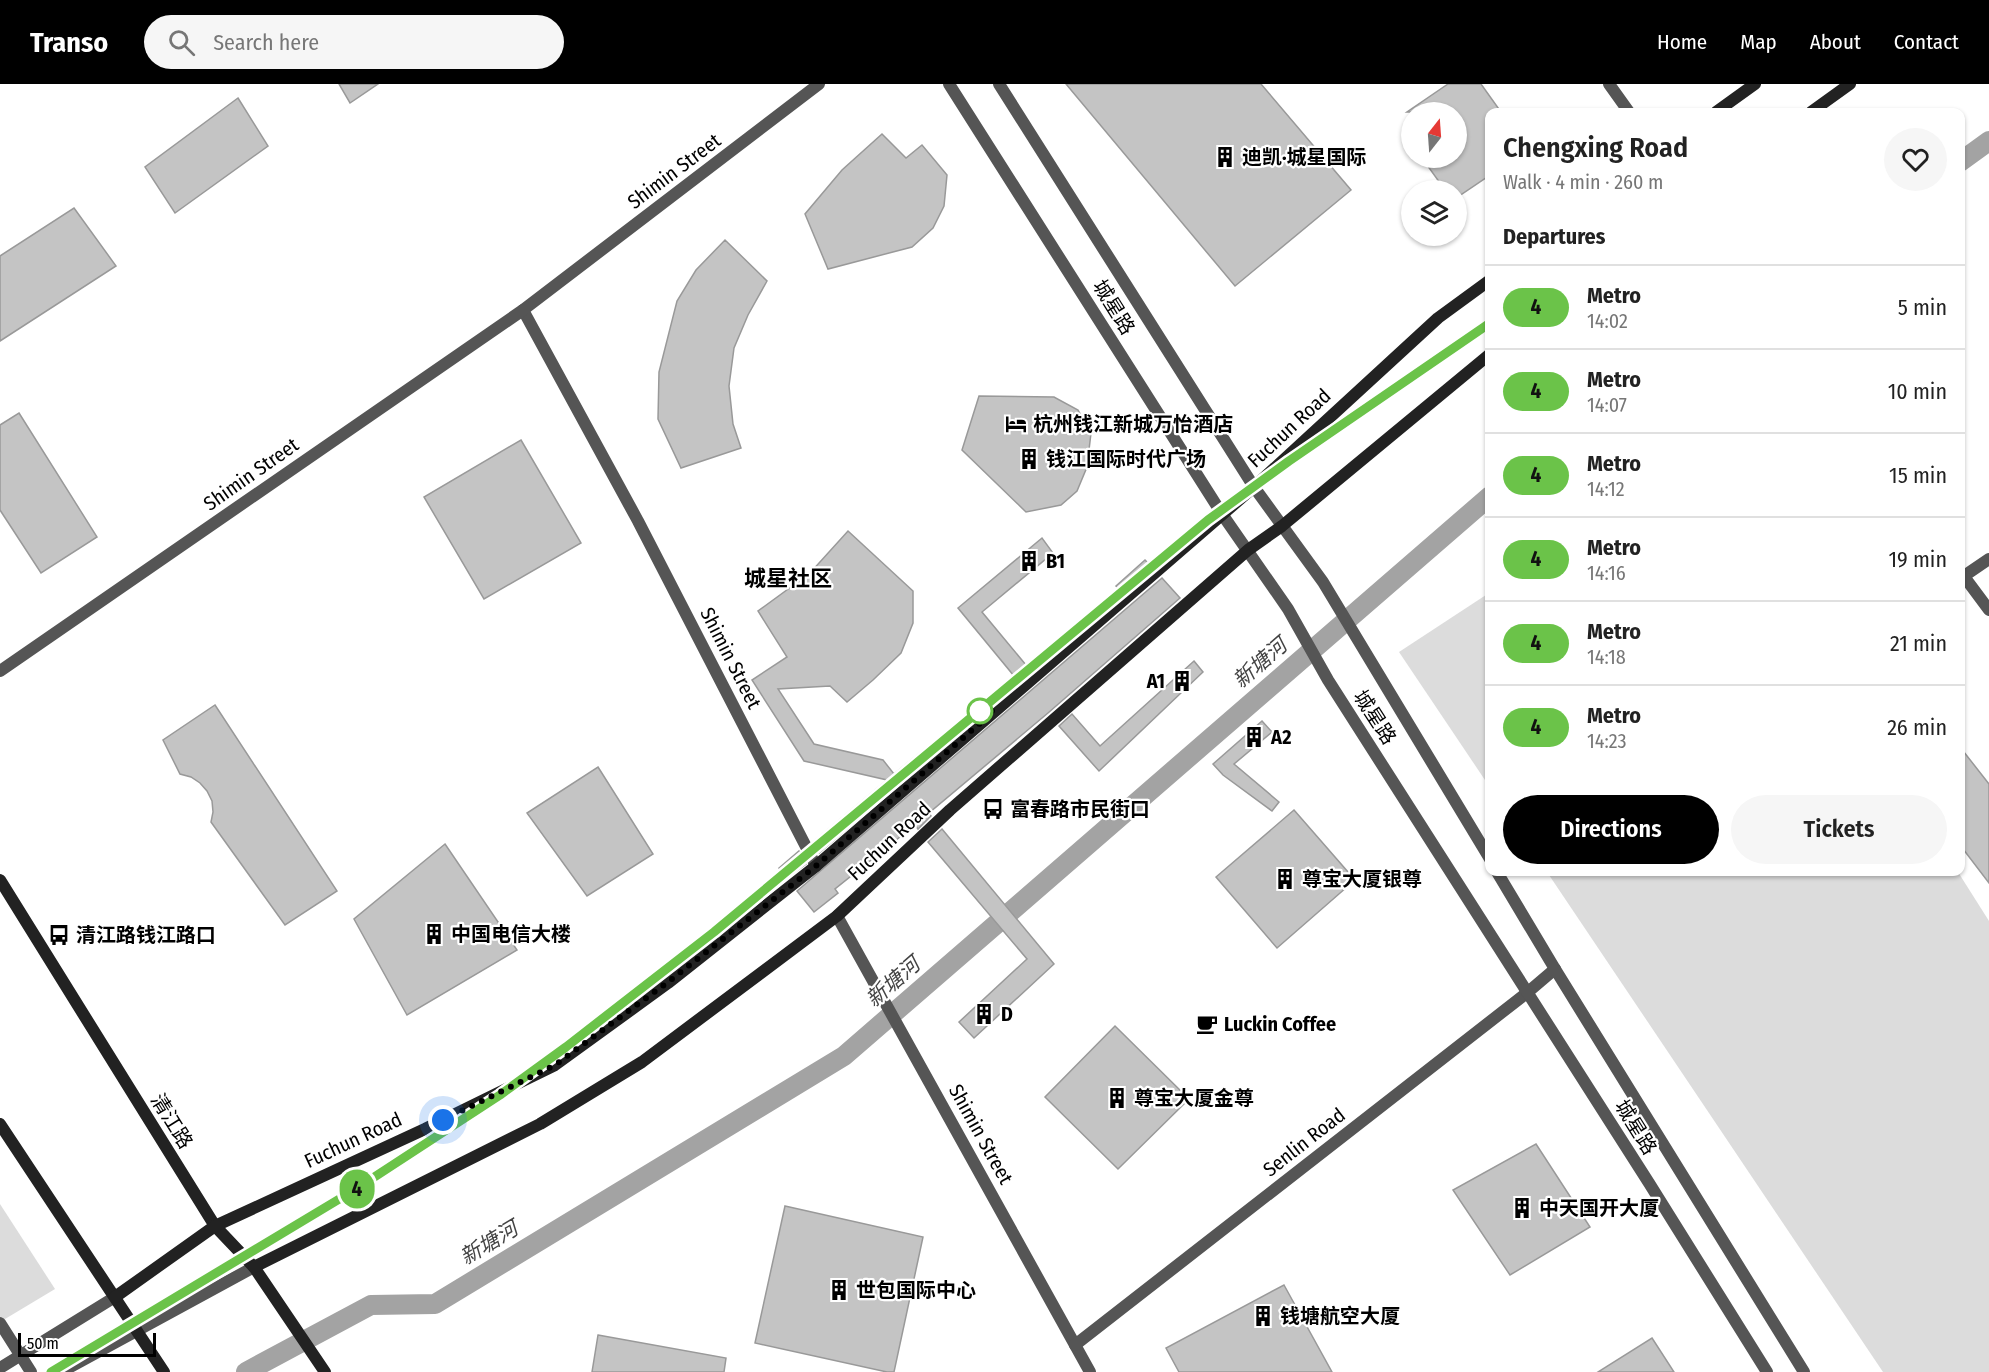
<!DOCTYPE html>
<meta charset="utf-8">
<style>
body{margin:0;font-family:"Fira Sans Condensed","Noto Sans SC",sans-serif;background:#f6f6f6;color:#222;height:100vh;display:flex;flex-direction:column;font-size:22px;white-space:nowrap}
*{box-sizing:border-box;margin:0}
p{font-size:20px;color:#767676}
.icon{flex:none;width:33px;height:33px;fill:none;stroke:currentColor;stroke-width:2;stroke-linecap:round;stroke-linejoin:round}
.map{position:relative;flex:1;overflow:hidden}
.side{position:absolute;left:1485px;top:24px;width:480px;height:768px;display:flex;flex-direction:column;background:#fff;border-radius:12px;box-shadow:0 2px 4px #0004}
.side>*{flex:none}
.badge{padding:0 12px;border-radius:20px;font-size:21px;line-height:39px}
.needle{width:39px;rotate:17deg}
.controls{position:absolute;left:1401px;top:18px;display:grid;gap:12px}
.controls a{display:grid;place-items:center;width:66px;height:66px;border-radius:50%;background:#fff;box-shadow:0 2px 4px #0004;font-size:30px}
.scale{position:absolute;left:18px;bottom:15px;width:138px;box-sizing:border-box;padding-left:6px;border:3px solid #000;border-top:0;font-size:16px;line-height:21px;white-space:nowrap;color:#000;-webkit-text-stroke:4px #fff;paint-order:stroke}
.you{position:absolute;width:30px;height:30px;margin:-15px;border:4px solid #fff;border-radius:50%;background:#1a73e8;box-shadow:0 0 0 9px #1a73e833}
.map>.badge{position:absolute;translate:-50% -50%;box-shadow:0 0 0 3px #fff}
h2{padding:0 18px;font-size:22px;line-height:54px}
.round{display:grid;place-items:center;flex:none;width:63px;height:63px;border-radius:32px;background:#f6f6f6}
.overview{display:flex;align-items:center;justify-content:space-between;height:102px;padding:0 18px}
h1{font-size:28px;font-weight:600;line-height:45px}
.button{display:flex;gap:12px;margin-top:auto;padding:12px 18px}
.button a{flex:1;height:69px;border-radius:36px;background:#000;color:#fff;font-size:24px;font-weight:600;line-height:69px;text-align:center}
.button a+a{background:#f6f6f6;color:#222}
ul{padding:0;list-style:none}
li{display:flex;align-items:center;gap:18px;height:84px;padding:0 18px;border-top:2px solid #e0e0e0}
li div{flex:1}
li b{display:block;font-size:22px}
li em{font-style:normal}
li .badge{min-width:66px;font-weight:700;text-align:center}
header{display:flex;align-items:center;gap:36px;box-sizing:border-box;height:84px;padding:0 30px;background:#000;color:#fff}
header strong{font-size:28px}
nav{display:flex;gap:33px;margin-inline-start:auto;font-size:21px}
.search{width:420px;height:54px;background:#f6f6f6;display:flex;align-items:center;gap:15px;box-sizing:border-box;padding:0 21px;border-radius:33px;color:#767676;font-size:22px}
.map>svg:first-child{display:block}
.green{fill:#dcdcdc}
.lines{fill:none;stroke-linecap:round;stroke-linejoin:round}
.canal{stroke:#a3a3a3;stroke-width:20}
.building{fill:#c4c4c4;stroke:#999;stroke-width:1.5}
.minor{stroke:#555;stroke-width:12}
.tertiary{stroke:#555;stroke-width:12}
.secondary{stroke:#222;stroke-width:12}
.line-casing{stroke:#fff;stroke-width:14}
.line{stroke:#6bc349;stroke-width:9}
.walk{stroke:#000;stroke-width:6;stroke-dasharray:0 10.8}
.stop-dot{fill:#fff;stroke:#6bc349;stroke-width:3}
.labels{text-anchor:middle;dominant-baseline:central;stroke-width:4.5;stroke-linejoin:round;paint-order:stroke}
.poi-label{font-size:20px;font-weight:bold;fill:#000;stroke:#fff;text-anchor:start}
.street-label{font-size:20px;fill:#000;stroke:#fff}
.water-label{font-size:21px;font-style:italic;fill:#444;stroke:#fff}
.quarter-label{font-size:22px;font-weight:bold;fill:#000;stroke:#fff}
</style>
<header>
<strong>Transo</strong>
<div class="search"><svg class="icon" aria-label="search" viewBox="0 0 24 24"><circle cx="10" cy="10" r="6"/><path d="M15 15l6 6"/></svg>Search here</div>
<nav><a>Home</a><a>Map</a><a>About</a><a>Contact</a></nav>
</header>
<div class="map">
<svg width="1989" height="1288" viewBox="0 0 1989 1288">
<rect width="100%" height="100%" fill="#fff"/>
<g class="green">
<polygon points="1489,509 1489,702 1399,568"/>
<polygon points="1547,788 1958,788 1989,837 1989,1288 1883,1288"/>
<polygon points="0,1120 55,1205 0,1238"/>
</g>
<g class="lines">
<g class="canal">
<polyline points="1960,78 1989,57"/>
<polyline points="246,1288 371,1221 435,1220 844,972 1490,412"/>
</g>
</g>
<g class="building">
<polygon points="339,0 378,0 350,19"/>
<polygon points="1066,0 1261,0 1351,106 1235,202"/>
<polygon points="1448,0 1481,0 1501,28 1490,28 1490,91 1456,114 1456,106 1445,106 1422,74 1456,74 1456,28 1407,28"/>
<polygon points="238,14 268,62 175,129 145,83"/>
<polygon points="882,50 906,74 922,61 947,91 944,122 933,144 912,163 828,185 805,130 842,86"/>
<polygon points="74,124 116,182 0,257 0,172"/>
<polygon points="725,156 767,197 748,231 734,264 729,302 733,340 741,364 681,384 658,335 659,288 677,217 696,186"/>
<polygon points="979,312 1054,313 1078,326 1091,349 1087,383 1077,407 1061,421 1026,428 962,366"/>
<polygon points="19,329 97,453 41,489 0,426 0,341"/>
<polygon points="521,356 581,459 484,515 424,413"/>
<polygon points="848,447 913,507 913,539 901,569 873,596 847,618 830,602 778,605 814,660 883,676 894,690 1014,592 958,524 1042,454 1053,469 982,528 1026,581 1118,504 1116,502 1145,476 1151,482 819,769 813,758 887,696 804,677 752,596 787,573 758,527 810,489"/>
<polygon points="1162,494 1180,514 1048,629 929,729 931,732 918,745 915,741 835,805 838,809 814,828 797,807"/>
<polygon points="1194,577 1203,588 1099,687 1059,642 1072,630 1100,662"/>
<polygon points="215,621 337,807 285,841 211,738 213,728 212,717 207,707 200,699 191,693 180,690 163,656"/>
<polygon points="1262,637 1272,648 1234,680 1279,718 1272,727 1223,691 1213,680"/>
<polygon points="1960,663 1989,700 1989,799 1960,761"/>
<polygon points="598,683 653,770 587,812 527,729"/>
<polygon points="1294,726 1355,796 1277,864 1216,793"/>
<polygon points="942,745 1054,880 974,954 959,938 1027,875 928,758"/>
<polygon points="445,760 517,866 407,931 354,835"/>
<polygon points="799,767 806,780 787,794 779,784"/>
<polygon points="1115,942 1189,1015 1118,1085 1045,1013"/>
<polygon points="1536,1060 1590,1143 1510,1191 1453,1106"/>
<polygon points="785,1122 923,1153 894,1288 887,1288 755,1259"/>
<polygon points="1284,1201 1332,1288 1179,1288 1166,1264"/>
<polygon points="598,1251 726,1274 724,1288 592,1288"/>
<polygon points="1652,1254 1674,1288 1598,1288"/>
</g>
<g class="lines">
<g class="minor">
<polyline points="1609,0 1629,28"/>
<polyline points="523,226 638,437 816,782"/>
<polyline points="1964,492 1989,475"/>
<polyline points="0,587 523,226 819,0"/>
<polyline points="837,832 1090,1288"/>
<polyline points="0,1239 31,1288"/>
<polyline points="1075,1261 1528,908 1555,885"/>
</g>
<g class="tertiary">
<polyline points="949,0 1222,430 1288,525 1328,596 1649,1099 1767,1288"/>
<polyline points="999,0 1254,403 1323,498 1490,775"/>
<polyline points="1960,487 1989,526"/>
<polyline points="1497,788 1555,885 1804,1288"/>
<polyline points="0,1284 115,1213"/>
<polyline points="61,1288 254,1183"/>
</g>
<g class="secondary">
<polyline points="1716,28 1755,0"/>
<polyline points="1811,28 1850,0"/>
<polyline points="0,796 215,1142 254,1183 325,1288"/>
<polyline points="0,1040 164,1288"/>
<polyline points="254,1183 540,1040 642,978 837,832 950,726 1248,466 1282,442 1490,270"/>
<polyline points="115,1213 215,1142 425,1045 555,981 668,899 816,782 1254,403 1438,234 1490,196"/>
</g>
</g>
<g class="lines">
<defs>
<polyline id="line" points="51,1288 356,1105 500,1011 566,963 714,848 1208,436 1289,377 1490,239"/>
</defs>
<use href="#line" class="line-casing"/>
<use href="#line" class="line"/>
<polyline class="walk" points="443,1036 555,981 668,898 816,782 994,627 980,627"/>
</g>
<defs>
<symbol id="building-bare" viewBox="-9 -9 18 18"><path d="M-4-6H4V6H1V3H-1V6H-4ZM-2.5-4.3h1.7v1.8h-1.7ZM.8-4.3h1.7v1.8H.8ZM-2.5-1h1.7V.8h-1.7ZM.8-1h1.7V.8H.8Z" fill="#000" stroke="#fff" stroke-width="2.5" paint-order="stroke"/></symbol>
<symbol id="hotel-bare" viewBox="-9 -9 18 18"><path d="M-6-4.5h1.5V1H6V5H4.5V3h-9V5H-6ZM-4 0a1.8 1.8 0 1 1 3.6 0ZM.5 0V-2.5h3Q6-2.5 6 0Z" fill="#000" stroke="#fff" stroke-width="2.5" paint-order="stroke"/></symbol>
<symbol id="bus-bare" viewBox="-9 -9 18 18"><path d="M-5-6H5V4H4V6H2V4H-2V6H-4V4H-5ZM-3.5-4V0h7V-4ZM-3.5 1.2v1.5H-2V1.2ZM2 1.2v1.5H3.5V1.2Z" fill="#000" stroke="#fff" stroke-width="2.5" paint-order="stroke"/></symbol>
<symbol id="cafe-bare" viewBox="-9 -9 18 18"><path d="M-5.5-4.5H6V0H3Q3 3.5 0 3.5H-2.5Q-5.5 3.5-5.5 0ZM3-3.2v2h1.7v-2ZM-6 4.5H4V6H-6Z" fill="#000" stroke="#fff" stroke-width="2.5" paint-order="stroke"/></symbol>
</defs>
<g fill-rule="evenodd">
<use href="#building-bare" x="1210" y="58" width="30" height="30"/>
<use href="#hotel-bare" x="1001" y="325" width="30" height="30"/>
<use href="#building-bare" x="1014" y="360" width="30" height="30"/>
<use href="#building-bare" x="1014" y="462" width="30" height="30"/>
<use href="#building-bare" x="1167" y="582" width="30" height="30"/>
<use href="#building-bare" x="1239" y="638" width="30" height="30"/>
<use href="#bus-bare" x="978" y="710" width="30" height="30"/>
<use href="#building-bare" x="1270" y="780" width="30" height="30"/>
<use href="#building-bare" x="419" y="835" width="30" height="30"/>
<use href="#bus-bare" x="44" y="836" width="30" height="30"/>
<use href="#building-bare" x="969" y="915" width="30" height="30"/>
<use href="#cafe-bare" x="1192" y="925" width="30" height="30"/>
<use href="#building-bare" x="1102" y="999" width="30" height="30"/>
<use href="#building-bare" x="1507" y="1109" width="30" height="30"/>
<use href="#building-bare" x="824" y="1191" width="30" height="30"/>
<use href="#building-bare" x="1248" y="1217" width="30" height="30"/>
</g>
<circle class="stop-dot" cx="980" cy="627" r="12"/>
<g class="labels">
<g class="poi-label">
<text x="1242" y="73">迪凯·城星国际</text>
<text x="1033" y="340">杭州钱江新城万怡酒店</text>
<text x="1046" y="375">钱江国际时代广场</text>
<text x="1046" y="477">B1</text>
<text x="1165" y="597" text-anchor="end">A1</text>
<text x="1271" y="653">A2</text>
<text x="1010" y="725">富春路市民街口</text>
<text x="1302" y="795">尊宝大厦银尊</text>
<text x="451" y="850">中国电信大楼</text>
<text x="76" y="851">清江路钱江路口</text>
<text x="1001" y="930">D</text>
<text x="1224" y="940">Luckin Coffee</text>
<text x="1134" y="1014">尊宝大厦金尊</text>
<text x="1539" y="1124">中天国开大厦</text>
<text x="856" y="1206">世包国际中心</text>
<text x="1280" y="1232">钱塘航空大厦</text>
</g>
<g class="street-label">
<text transform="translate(674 87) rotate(-37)">Shimin Street</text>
<text transform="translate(1114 223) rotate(58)">城星路</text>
<text transform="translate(1289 344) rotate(-43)">Fuchun Road</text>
<text transform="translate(251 390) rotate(-35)">Shimin Street</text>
<text transform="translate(731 574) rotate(63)">Shimin Street</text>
<text transform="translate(1375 633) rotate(57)">城星路</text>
<text transform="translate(889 757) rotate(-43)">Fuchun Road</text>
<text transform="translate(172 1037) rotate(58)">清江路</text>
<text transform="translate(1636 1043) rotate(58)">城星路</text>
<text transform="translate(981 1050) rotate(61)">Shimin Street</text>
<text transform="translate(353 1056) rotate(-25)">Fuchun Road</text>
<text transform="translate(1304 1058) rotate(-38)">Senlin Road</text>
</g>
<g class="water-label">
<text transform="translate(1260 579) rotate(-41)">新塘河</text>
<text transform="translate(893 898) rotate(-41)">新塘河</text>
<text transform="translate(489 1159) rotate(-31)">新塘河</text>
</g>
<g class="quarter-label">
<text x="788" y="494">城星社区</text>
</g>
</g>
</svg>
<div class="controls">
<a><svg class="needle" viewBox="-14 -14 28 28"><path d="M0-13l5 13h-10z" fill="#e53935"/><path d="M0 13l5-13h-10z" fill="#767676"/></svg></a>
<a><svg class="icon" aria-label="layers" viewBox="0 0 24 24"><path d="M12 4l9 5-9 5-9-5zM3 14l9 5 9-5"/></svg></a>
</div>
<div class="scale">50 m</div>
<div class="you" style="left:443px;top:1036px"></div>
<b class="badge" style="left:357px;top:1105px;background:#6bc349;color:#111">4</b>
<section class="side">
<div class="overview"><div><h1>Chengxing Road</h1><p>Walk · 4 min · 260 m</p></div><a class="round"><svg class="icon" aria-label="heart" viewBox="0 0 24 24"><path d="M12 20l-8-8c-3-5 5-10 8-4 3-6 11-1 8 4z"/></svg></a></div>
<h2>Departures</h2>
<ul>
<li><span class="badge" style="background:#6bc349;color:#111">4</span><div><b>Metro</b><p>14:02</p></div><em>5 min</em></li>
<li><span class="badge" style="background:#6bc349;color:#111">4</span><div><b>Metro</b><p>14:07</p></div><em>10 min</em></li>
<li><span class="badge" style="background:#6bc349;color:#111">4</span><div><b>Metro</b><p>14:12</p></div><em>15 min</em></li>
<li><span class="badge" style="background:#6bc349;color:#111">4</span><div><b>Metro</b><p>14:16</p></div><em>19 min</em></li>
<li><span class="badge" style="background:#6bc349;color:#111">4</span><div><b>Metro</b><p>14:18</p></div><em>21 min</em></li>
<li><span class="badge" style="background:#6bc349;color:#111">4</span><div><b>Metro</b><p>14:23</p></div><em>26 min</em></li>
</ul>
<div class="button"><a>Directions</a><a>Tickets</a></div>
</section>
</div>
